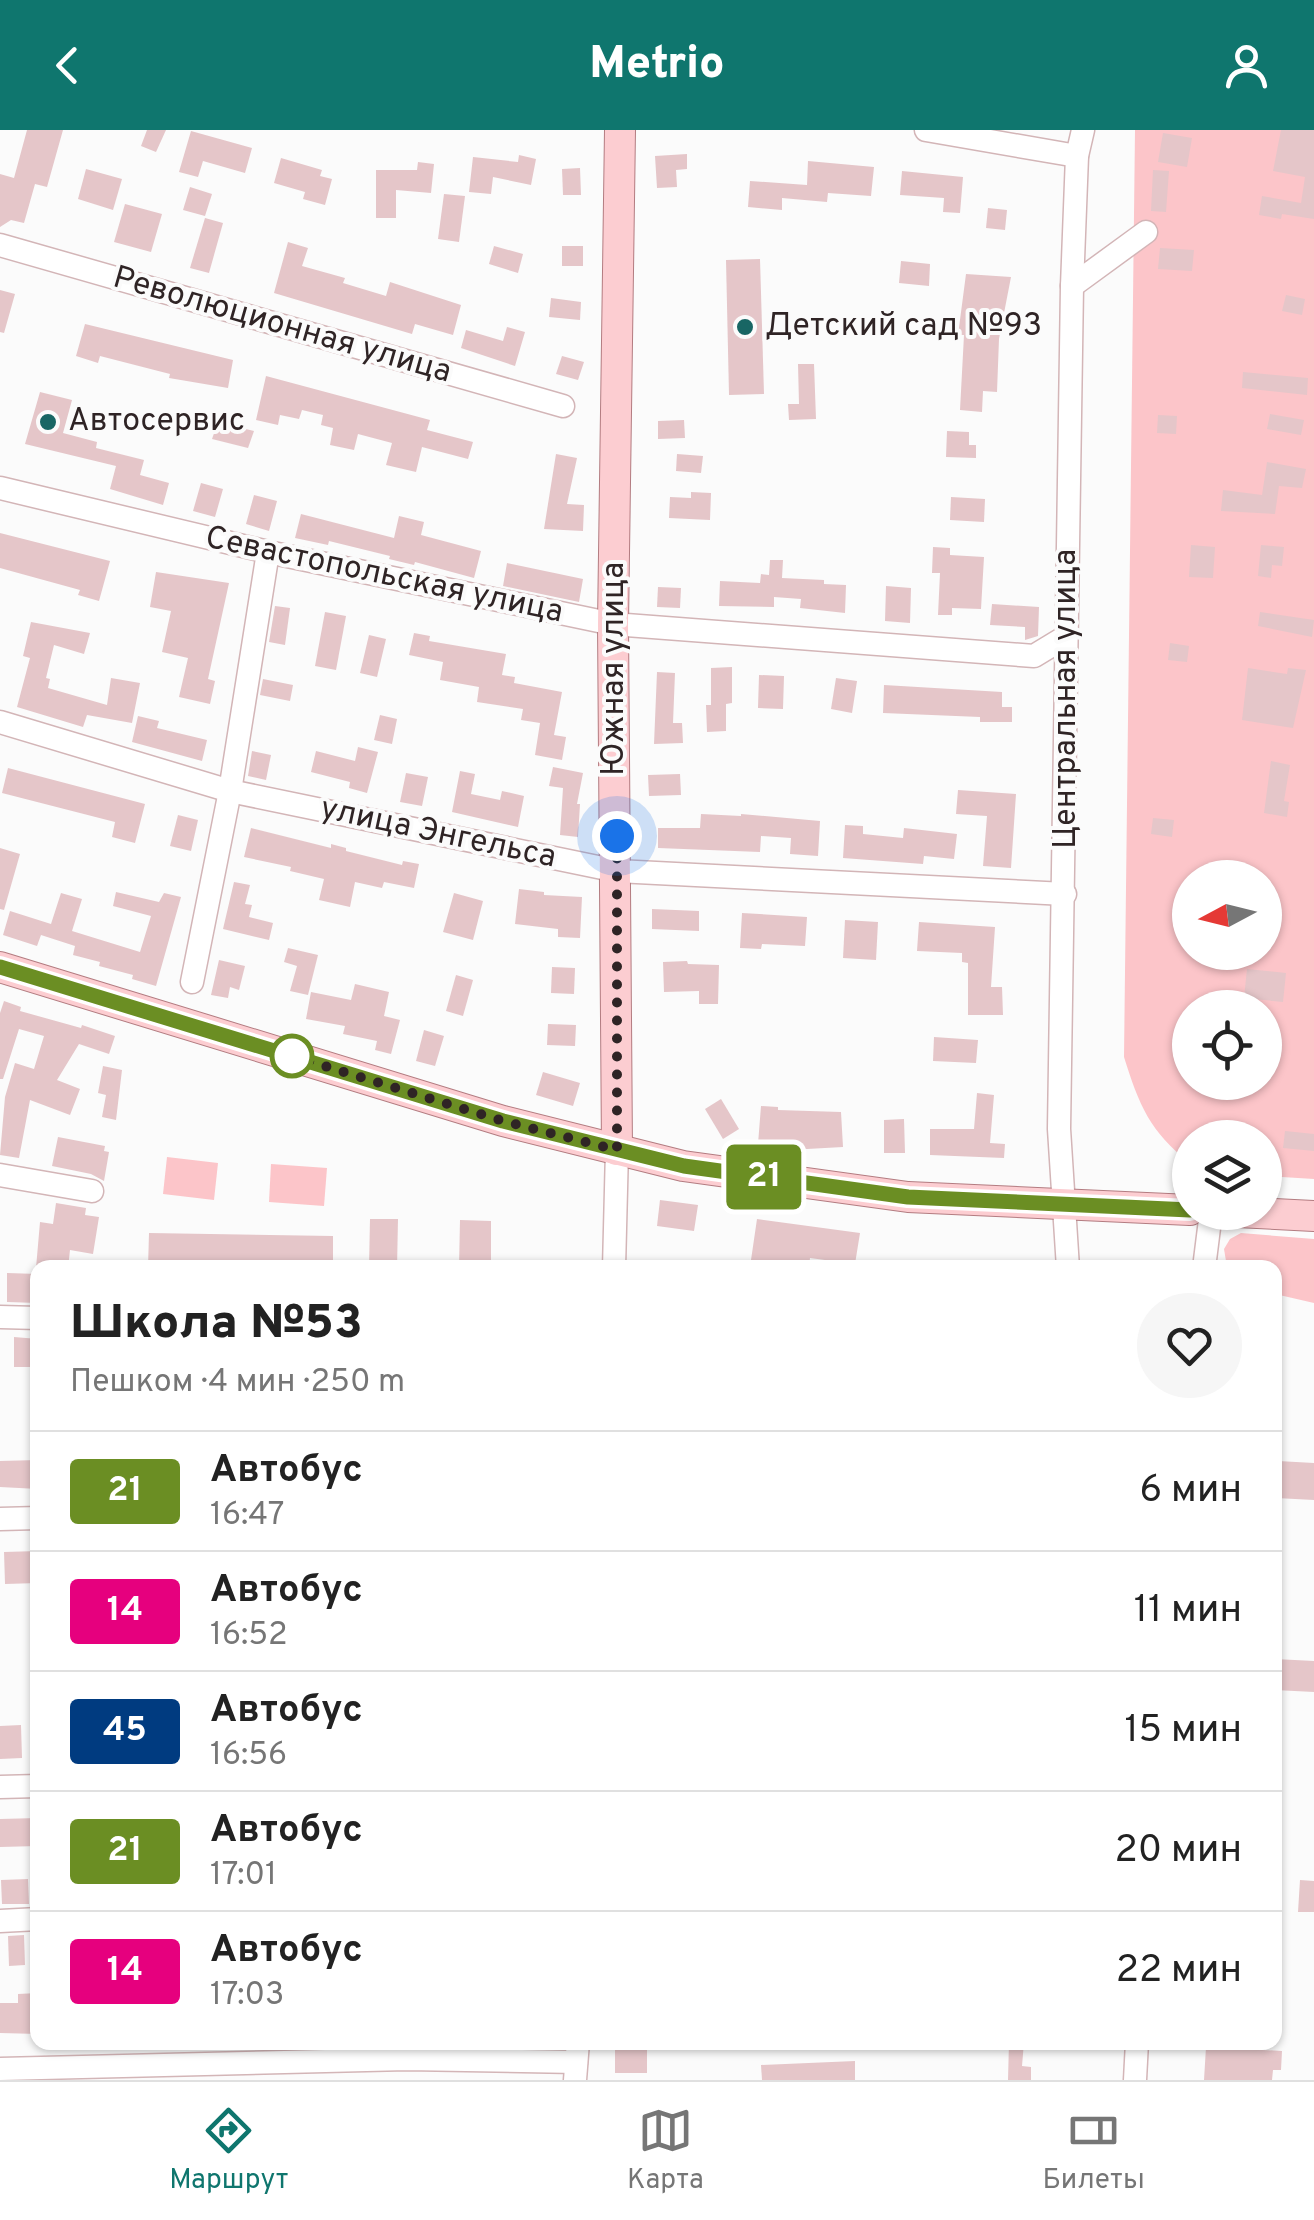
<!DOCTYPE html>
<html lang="ru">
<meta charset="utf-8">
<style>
body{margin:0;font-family:Overpass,sans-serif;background:#f6f6f6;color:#222;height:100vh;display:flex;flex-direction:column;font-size:38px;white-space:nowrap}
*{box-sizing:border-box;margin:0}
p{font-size:32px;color:#767676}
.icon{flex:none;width:55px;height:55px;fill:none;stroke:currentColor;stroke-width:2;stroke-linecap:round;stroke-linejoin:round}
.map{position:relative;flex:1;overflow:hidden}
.panel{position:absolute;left:30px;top:1130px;width:1252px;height:790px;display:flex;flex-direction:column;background:#fff;border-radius:20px;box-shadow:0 2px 8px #0004}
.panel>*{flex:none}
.badge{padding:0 20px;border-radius:8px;font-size:35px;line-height:65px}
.needle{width:65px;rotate:263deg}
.tools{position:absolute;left:1172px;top:730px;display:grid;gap:20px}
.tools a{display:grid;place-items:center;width:110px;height:110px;border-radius:50%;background:#fff;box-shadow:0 2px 8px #0004;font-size:50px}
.you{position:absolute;width:50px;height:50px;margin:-25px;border:8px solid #fff;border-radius:50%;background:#1a73e8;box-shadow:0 0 0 15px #1a73e833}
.map>.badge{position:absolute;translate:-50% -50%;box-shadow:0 0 0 5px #fff}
.round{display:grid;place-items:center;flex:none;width:105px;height:105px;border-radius:52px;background:#f6f6f6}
.summary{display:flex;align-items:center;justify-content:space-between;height:170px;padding:0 40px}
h1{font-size:48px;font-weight:800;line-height:75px}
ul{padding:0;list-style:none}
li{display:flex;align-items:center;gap:30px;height:120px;padding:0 40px;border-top:2px solid #e0e0e0}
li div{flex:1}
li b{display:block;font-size:38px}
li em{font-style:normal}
li .badge{min-width:110px;font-weight:700;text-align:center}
header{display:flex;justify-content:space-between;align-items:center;height:130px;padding:0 40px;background:#0f766e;color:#fff;font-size:45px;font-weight:800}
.tabs{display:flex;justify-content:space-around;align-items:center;height:140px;border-top:2px solid #e0e0e0;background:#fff;font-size:28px;color:#767676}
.tabs a{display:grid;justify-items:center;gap:5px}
.tabs .selected{color:#0f766e}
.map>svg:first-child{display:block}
.green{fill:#fcc5c9;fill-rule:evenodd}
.building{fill:#e5c6c9}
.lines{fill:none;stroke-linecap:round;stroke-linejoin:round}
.minor-casing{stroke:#d3b5b7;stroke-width:25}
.major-casing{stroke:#b37c81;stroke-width:32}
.minor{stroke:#fff;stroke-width:22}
.major{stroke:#fccdd1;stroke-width:30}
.line-casing{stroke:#fff;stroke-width:22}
.line{stroke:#6b8e23;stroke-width:15}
.walk{stroke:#2f2425;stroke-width:10;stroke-dasharray:0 18}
.poi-dot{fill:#186664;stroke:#fbfbfb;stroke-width:4}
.stop-dot{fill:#fff;stroke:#6b8e23;stroke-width:5}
.labels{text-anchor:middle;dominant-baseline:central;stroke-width:8;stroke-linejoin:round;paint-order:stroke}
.street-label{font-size:32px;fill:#2f2425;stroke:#fbfbfb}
.poi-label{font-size:32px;fill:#2f2425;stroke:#fbfbfb;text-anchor:start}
</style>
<header><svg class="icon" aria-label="back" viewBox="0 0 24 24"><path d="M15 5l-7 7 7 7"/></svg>Metrio<svg class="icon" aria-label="person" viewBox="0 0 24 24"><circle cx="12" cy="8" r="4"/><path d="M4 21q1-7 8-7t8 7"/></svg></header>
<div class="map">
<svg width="1314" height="1950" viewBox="0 0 1314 1950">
<rect width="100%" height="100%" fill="#fbfbfb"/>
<g class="green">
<path d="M1135,0h179v1049l-49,-3v-38h-75v25c-40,-31 -51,-58 -66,-106zM1190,748h75v74h-75zM1190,878h75v74h-75z"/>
<polygon points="167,1027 218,1033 214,1070 163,1064"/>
<polygon points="271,1034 327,1038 324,1076 269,1072"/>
<polygon points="1241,1103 1314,1109 1314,1173 1275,1164 1275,1138 1227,1137 1224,1119 1230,1109"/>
</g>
<g class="building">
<polygon points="27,0 63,0 47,57 35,54 24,93 11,90 0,97 0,44 14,48"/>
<polygon points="147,0 166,0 156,22 141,16"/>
<polygon points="1281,0 1314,0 1314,89 1282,84 1281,89 1259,85 1262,66 1301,73 1305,47 1273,41"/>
<polygon points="191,1 252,18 245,43 203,31 198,47 179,42"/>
<polygon points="1163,3 1192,8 1187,37 1158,32"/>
<polygon points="687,24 687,39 676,40 677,57 657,58 655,26"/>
<polygon points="519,25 536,29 531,55 493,47 491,64 469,62 473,27 518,32"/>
<polygon points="281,28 322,40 320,46 332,49 325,75 303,69 305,62 274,53"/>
<polygon points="808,31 874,37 871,66 828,63 827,72 782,68 782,80 748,77 750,51 807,55"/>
<polygon points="418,32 434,34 431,63 396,60 396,88 376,88 376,40 417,40"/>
<polygon points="580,38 581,65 563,65 562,39"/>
<polygon points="86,39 122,49 113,80 78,69"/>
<polygon points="1153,40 1169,41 1166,82 1151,81"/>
<polygon points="902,41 963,47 960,83 943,82 944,68 900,65"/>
<polygon points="190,57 212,64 205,86 183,80"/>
<polygon points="444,64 465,66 459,112 438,109"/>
<polygon points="125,74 162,84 151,122 114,112"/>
<polygon points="988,78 1007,80 1005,100 986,98"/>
<polygon points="205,88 223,93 209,143 190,138"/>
<polygon points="288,112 308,118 302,136 345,148 343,153 386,166 390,152 461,175 453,205 415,194 412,204 274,163"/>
<polygon points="494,116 523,124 518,143 489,134"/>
<rect x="562" y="116" width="21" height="20"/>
<polygon points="1160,118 1194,120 1192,141 1158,139"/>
<polygon points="760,129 764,264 729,265 726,130"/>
<polygon points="901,131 930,134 929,156 899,153"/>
<polygon points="966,144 1011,147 999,209 997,262 983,261 982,282 960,280 964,205 958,205"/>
<polygon points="0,160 15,164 4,203 0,202"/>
<polygon points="1286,165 1305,169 1302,185 1282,181"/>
<polygon points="551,168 581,172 580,190 549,187"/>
<polygon points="85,194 233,230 228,258 169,248 170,244 100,226 98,233 76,226"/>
<polygon points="507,197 525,202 515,236 461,218 466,200 503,211"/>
<polygon points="562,226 584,232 578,250 556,244"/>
<polygon points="798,234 814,234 816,289 789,290 788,274 799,274"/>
<polygon points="1243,242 1308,248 1307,265 1242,258"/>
<polygon points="266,246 430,290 427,300 473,312 468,329 422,317 416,342 386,335 392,313 358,304 354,320 330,315 333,298 321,295 323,285 302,280 299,289 280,285 278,295 256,290"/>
<polygon points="40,262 72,270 63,303 97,312 96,318 144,330 140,345 169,353 163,375 110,359 116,336 25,314"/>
<polygon points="1270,284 1304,290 1301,305 1267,299"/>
<polygon points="1158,285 1177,286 1176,304 1157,303"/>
<polygon points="684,290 685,308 658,309 658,291"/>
<polygon points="218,292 254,301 248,318 212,309"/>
<polygon points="947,301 969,302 969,315 976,315 976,328 946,327"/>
<polygon points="556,324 577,328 567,374 584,375 583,401 544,399"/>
<polygon points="677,324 703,326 701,343 676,341"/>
<polygon points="1267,332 1306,339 1302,358 1279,356 1275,384 1221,381 1223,360 1262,365"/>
<polygon points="201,353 223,359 215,387 193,381"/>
<polygon points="691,362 711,363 710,390 669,388 670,367 691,368"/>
<polygon points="254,365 277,371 269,401 246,394"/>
<polygon points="951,367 985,369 984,392 950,390"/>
<polygon points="301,384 394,408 399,386 424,392 421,405 481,421 474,448 415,432 414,435 389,429 390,426 329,411 328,415 295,408"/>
<polygon points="0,403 110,431 99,471 78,465 80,460 0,438"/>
<polygon points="1191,415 1215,417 1213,448 1189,447"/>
<polygon points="1261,415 1284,417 1282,436 1272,435 1271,448 1258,446"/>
<polygon points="933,417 950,418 950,425 984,427 981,479 952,478 952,485 938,485 940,443 932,443"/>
<polygon points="770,430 783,430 782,448 824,450 824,454 846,455 845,483 800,478 801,469 774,467 774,477 719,476 720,451 760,453 761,444 769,445"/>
<polygon points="507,433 583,449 579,472 503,456"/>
<polygon points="156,442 229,453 208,549 215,551 210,574 179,567 188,528 162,522 171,481 150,477"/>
<polygon points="886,456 911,458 910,493 885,491"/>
<polygon points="658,457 681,458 680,478 657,477"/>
<polygon points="992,474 1039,477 1038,506 1025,510 1025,497 990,495"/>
<polygon points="275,476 290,478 285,515 269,512"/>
<polygon points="325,482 346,486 336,540 315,536"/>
<polygon points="1260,482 1314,490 1312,507 1258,496"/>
<polygon points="31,492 90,503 84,524 54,515 46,548 50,549 48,558 107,575 111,548 140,553 132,593 87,585 83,597 17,577 30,528 23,526"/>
<polygon points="414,503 430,506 429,511 506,524 502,545 515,547 514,553 562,562 554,605 566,607 562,630 535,625 540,593 521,590 523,579 477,572 479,557 440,550 443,532 409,525"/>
<polygon points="369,505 386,509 377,547 360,543"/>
<polygon points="1170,513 1189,516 1187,532 1168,530"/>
<polygon points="732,537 732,573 726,574 726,601 707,602 706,575 711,575 711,538"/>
<polygon points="1248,538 1287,544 1288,538 1306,540 1293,598 1242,590"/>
<polygon points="657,542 675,543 673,593 682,593 683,613 654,614"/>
<polygon points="759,545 784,546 783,579 758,578"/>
<polygon points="836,548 857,551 852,583 831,579"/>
<polygon points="263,549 293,555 290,571 260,565"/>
<polygon points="884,555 1002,562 1002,577 1012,577 1012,592 980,592 980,587 883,583"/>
<polygon points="380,585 397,589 392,614 374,610"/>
<polygon points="138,586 159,591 157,598 207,610 202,631 132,612"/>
<polygon points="358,617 378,622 367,663 349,658 350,652 311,642 316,621 355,631"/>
<polygon points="252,621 271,625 266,650 248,646"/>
<polygon points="1271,631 1290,635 1284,671 1289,672 1287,687 1264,683"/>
<polygon points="553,637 583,643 577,674 580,674 578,707 560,705 563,658 549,656"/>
<polygon points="8,638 145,674 135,713 112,707 115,692 2,663"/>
<polygon points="460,641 475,644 471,664 500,670 502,661 524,666 518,697 452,682"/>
<polygon points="406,643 428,647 422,676 400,672"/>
<polygon points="680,644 681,665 649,666 648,645"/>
<polygon points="958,660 1016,664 1011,738 983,736 987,686 956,684"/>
<polygon points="701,684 741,686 741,684 820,691 818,726 790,724 791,708 761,706 760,722 658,718 658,698 700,698"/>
<polygon points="178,685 198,690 191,721 170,716"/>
<polygon points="1153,688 1174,690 1172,707 1151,704"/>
<polygon points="845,695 863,696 863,704 903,708 904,698 957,704 954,729 924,726 923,734 843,728"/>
<polygon points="251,698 331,718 331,714 346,718 346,721 402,735 403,731 419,734 414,758 384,752 382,758 355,752 350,777 319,770 324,749 290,741 291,737 244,727"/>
<polygon points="0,718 20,724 4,780 0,779"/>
<polygon points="234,752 250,755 245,774 252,775 249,787 273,793 269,810 223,799"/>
<polygon points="519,759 544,762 544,765 582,767 580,808 558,807 558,799 515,794"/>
<polygon points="116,762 159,772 164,763 181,767 156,856 132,849 133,845 99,836 100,832 73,825 75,816 41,805 37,816 3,805 10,781 51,794 61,763 82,769 72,801 140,822 151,786 113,776"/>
<polygon points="454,763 483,771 473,810 443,802"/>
<polygon points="652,779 699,781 699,801 652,799"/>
<polygon points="742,783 807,787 805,816 762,814 761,819 740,818"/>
<polygon points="845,790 878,792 876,830 843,828"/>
<polygon points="919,792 995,797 991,857 1002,857 1003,885 968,885 968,833 962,832 962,823 917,821"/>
<polygon points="288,818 318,825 308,865 290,861 297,836 284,832"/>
<polygon points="219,830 245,836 239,860 230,857 228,868 211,865"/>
<polygon points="687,831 688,834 719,835 718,874 699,874 699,861 664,862 663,832"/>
<polygon points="552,837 575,838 574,864 551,863"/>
<polygon points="1247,839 1286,843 1283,872 1244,868"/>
<polygon points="456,845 473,850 463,886 446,881"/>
<polygon points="355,854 389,862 384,886 400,890 391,924 375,920 377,911 343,904 345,896 306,889 311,862 351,870"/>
<polygon points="4,871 21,877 20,881 81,898 82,895 115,906 109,924 79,914 57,950 80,959 70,985 30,970 19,1028 0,1025 5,967 15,933 34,939 44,906 19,899 3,949 0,949 0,883"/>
<polygon points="548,894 576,895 575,916 547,915"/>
<polygon points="424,900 444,906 435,936 416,931"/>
<polygon points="934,907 978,910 976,933 933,931"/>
<polygon points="103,936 122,940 116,990 102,987 106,965 98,963"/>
<polygon points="543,942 580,953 573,976 536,965"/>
<polygon points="977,963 994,965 990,1013 1005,1014 1004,1028 930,1025 930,999 974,999"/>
<polygon points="721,969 739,999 723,1009 705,979"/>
<polygon points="761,976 778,977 778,980 841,982 843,1017 807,1019 758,1014"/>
<polygon points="904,989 905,1023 884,1023 884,990"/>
<polygon points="1285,1001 1314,1004 1314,1021 1283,1018"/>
<polygon points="58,1007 105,1016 104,1021 109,1022 104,1051 91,1044 52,1036"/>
<polygon points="660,1070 698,1075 694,1101 657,1096"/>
<polygon points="56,1073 86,1078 85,1085 99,1087 93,1124 70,1120 68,1138 36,1138 40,1092 53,1094"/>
<polygon points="370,1089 398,1089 397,1138 369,1138"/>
<polygon points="757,1089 860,1103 855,1134 810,1128 809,1137 751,1130"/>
<polygon points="460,1090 491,1091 491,1138 459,1138"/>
<polygon points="149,1103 333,1106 333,1138 148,1138"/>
<polygon points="7,1143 38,1144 38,1173 7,1172"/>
<polygon points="14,1207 38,1209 38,1237 14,1237"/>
<polygon points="38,1330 38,1359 0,1357 0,1331"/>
<polygon points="1278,1331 1314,1333 1314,1370 1276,1368"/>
<polygon points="38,1421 38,1453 5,1454 4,1422"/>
<polygon points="1275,1529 1314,1531 1314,1562 1275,1560"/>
<polygon points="21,1595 22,1628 0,1629 0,1596"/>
<polygon points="38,1688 38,1716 0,1717 0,1689"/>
<polygon points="28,1749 29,1774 2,1774 1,1750"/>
<polygon points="1300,1750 1314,1751 1314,1782 1298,1782"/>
<polygon points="24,1805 25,1835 9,1836 8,1806"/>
<polygon points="38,1863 38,1904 0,1903 0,1873 18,1873 18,1864"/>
<rect x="615" y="1912" width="32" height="31"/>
<polygon points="1009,1912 1024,1912 1022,1936 1031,1937 1031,1950 1008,1950"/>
<polygon points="1206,1917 1282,1921 1281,1940 1273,1940 1272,1950 1204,1950"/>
<polygon points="855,1931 855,1950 762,1950 761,1935"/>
</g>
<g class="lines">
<defs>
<g id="minor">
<polyline points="926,0 1077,26"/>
<polyline points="0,115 563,276"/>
<polyline points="1072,156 1146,102"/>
<polyline points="0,358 268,422 613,494 1034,526 1067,506"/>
<polyline points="0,592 230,661 617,741 1065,764"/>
<polyline points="192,852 230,661 268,422"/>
<polyline points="0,1045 92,1061"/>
<polyline points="614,1138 617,1020"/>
<polyline points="1068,1138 1059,999 1072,156 1077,26 1083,0"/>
<polyline points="1204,1138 1211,1082"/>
<polyline points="0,1187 38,1188"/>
<polyline points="0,1389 38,1388"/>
<polyline points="0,1657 38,1656"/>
<polyline points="0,1791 38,1789"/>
<polyline points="0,1939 407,1929 576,1932"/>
<polyline points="575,1950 578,1912"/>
<polyline points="1135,1950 1137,1912"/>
</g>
<g id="major">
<polyline points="0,837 503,991 683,1036 908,1067 1190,1080"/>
<polyline points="617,1020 613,494 620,0"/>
<polyline points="1237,1082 1314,1086"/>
</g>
</defs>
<use href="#minor" class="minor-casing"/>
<use href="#major" class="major-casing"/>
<use href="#minor" class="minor"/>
<use href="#major" class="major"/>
</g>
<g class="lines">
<defs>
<polyline id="line" points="0,837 503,991 684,1036 908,1067 1190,1080"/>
</defs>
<use href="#line" class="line-casing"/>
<use href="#line" class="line"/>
<polyline class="walk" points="292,926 503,991 617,1020 617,706"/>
</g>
<g class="poi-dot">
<circle cx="745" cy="197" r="10"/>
<circle cx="48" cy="292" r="10"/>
</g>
<circle class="stop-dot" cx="292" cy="926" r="20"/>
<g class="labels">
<g class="street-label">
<text transform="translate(282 196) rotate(16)">Революционная улица</text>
<text transform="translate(384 446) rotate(12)">Севастопольская улица</text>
<text transform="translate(615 539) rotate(-90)">Южная улица</text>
<text transform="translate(1067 569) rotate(-90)">Центральная улица</text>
<text transform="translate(438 704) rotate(12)">улица Энгельса</text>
</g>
<g class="poi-label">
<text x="765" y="197">Детский сад №93</text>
<text x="68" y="292">Автосервис</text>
</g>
</g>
</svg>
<div class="tools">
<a><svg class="needle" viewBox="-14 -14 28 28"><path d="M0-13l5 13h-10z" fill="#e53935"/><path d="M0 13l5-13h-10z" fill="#767676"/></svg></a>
<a><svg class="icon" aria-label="locate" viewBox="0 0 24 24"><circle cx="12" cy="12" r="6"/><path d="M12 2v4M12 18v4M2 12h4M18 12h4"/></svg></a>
<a><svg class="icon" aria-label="layers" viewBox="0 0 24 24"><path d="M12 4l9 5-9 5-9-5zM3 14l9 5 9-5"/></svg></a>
</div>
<div class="you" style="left:617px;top:706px"></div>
<b class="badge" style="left:764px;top:1047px;background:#6b8e23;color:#fff">21</b>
<section class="panel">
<div class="summary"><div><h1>Школа №53</h1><p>Пешком · 4 мин · 250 m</p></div><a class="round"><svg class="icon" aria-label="heart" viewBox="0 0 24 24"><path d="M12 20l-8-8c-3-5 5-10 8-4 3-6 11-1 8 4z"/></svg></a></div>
<ul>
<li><span class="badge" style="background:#6b8e23;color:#fff">21</span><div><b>Автобус</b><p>16:47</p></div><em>6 мин</em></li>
<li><span class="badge" style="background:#e6007e;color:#fff">14</span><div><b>Автобус</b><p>16:52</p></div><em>11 мин</em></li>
<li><span class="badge" style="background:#003b80;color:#fff">45</span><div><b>Автобус</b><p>16:56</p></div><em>15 мин</em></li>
<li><span class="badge" style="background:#6b8e23;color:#fff">21</span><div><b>Автобус</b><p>17:01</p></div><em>20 мин</em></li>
<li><span class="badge" style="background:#e6007e;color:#fff">14</span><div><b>Автобус</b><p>17:03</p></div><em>22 мин</em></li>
</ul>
</section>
</div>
<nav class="tabs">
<a class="selected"><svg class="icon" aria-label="directions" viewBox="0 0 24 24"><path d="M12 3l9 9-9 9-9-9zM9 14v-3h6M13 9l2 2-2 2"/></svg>Маршрут</a>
<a><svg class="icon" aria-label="map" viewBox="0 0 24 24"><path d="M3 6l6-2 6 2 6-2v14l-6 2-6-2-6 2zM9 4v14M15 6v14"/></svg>Карта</a>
<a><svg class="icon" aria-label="tickets" viewBox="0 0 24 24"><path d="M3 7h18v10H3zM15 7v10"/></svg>Билеты</a>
</nav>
